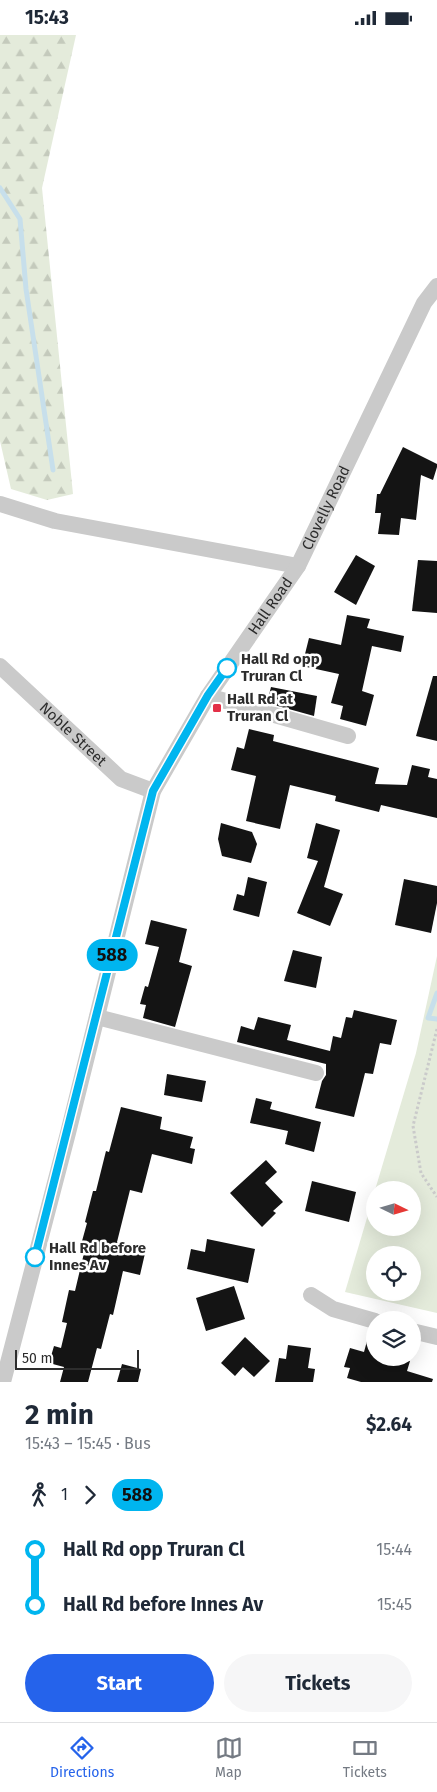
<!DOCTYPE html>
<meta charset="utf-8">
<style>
body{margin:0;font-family:"Fira Sans",sans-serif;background:#f6f6f7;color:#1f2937;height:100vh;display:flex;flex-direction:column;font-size:19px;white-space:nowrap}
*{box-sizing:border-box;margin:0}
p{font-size:16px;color:#747a83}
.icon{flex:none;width:28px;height:28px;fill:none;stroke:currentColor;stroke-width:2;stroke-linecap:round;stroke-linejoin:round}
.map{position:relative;height:1347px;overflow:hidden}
.details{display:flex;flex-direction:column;background:#fff;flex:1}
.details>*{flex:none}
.badge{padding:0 10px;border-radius:16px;font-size:18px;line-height:32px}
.needle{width:32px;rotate:95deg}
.tools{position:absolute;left:366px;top:1146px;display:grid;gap:10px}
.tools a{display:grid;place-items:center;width:55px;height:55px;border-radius:50%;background:#fff;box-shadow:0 5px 20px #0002;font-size:25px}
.scale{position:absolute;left:15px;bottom:12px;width:124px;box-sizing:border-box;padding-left:5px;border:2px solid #2d2d2d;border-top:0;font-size:14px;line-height:18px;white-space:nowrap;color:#2d2d2d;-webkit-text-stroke:4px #fff;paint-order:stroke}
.map>.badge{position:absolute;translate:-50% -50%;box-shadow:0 0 0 2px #fff}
.legs{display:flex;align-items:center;gap:8px;height:55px;padding:0 25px;font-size:16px}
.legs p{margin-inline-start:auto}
.overview{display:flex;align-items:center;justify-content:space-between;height:85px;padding:0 25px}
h1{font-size:28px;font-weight:700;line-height:38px}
.button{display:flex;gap:10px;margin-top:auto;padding:10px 25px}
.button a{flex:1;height:58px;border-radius:30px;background:#2563eb;color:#fff;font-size:20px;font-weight:700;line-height:58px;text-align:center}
.button a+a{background:#f6f6f7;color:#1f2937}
ul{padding:0 25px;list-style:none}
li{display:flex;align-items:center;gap:18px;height:55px;font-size:19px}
li i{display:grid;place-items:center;width:8px;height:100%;margin:0 6px;background:currentColor}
li i::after{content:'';width:12px;height:12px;margin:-6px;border:4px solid;border-radius:50%;background:#fff}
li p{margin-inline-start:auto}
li:first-child i{background:linear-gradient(#0000 50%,currentColor 0)}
li:last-child i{background:linear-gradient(currentColor 50%,#0000 0)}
.status{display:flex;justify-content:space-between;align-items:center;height:35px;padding:0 25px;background:#fff;direction:ltr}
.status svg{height:14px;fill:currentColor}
.menu{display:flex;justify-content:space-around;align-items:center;height:70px;border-top:1px solid #e0e1e3;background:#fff;font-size:14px;color:#747a83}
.menu a{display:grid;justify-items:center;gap:2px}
.menu .selected{color:#2563eb}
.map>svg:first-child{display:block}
.forest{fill:url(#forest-firs)}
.park{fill:#e4ebdb;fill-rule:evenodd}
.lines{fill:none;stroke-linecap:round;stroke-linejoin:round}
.stream{stroke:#c7dfeb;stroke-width:5}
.building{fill:#141414}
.path{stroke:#cacaca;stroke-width:3;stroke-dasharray:2.5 2.5;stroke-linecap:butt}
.minor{stroke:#cacaca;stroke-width:16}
.line-1-casing{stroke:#fff;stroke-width:11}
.line-1{stroke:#00b5ef;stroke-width:8}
.stop-1-dot{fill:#fff;stroke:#00b5ef;stroke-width:2.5}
.poi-dot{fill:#e33047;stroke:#fff;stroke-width:2}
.labels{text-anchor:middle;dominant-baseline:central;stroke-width:5;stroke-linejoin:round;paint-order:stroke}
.street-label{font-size:15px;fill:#2d2d2d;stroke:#fff}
.stop-label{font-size:15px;font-weight:bold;fill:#2d2d2d;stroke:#fff;text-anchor:start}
.poi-label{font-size:15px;font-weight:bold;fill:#2d2d2d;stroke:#fff;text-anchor:start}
</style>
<div class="status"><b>15:43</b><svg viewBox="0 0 49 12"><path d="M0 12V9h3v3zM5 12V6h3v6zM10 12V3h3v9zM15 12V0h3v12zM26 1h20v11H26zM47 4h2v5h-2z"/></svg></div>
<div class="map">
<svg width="437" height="1347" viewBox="0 0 437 1347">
<defs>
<pattern id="forest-firs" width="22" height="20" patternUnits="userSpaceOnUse" patternTransform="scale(1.25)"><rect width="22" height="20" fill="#e4ebdb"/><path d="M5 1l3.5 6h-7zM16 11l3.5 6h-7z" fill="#c4cabc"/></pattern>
</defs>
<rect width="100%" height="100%" fill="#fff"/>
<polygon class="forest" points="0,0 76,0 42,153 73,459 47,465 11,454 0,406"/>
<path class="park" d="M437,921v357l-92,-21 30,-101v36h37v-37h-37l41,-137zM375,1220h37v38h-37z"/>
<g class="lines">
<g class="stream">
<polyline points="0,153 20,184 26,254 53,435"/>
<polyline points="437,958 428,983 437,984"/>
</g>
</g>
<g class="building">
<polygon points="403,412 437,429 437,432 433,445 421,440 416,485 401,483 399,500 378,499 381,478 375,478 377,459 380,459"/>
<polygon points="356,520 375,531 356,570 334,557"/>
<polygon points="418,525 437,526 437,578 412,576"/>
<polygon points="347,580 370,584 367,593 404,601 401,617 372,611 362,656 374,660 366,691 340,684 343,671 331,668 339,639 302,631 309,603 341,610"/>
<polygon points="433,641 437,641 437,706 416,701"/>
<polygon points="271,652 317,661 314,681 267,668"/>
<polygon points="249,694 274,700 273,706 379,733 375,749 407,750 412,730 430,734 428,742 437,744 437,783 381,770 379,777 335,766 336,761 290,750 280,794 246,786 256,741 231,735 237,712 244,714"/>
<polygon points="221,788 252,797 257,809 251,828 222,821 218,804"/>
<polygon points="316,788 340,795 324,852 343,859 330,891 297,878 318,826 307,823"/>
<polygon points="248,842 267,847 259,882 233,875 237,859 244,861"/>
<polygon points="404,844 437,851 437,868 431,898 395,890"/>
<polygon points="151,885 187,894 179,927 192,931 175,992 143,983 146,970 140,969 145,951 148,952 159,912 145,909"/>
<polygon points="293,915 322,922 316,953 284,946"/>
<polygon points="354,975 397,985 391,1010 380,1008 373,1039 365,1038 354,1082 315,1073 322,1046 326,1040 326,1029 237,1007 241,991 254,995 258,982 291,990 287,1005 330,1016 333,1001 341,1003 346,982 352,983"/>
<polygon points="167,1039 206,1046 202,1067 164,1060"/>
<polygon points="256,1063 272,1067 270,1074 321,1087 314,1117 285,1109 288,1096 250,1088"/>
<polygon points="121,1072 162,1082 160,1094 193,1102 190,1113 195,1114 192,1129 152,1119 142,1158 130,1155 117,1207 146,1214 140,1240 123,1236 113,1280 110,1279 101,1314 97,1313 88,1347 60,1347 64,1332 49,1328 54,1311 61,1313 67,1288 62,1287 69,1255 75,1256 84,1218 79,1217 87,1188 85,1187 93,1156 96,1156 106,1116 109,1117"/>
<polygon points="266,1125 277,1137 265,1148 283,1167 273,1176 276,1178 262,1192 230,1158"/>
<polygon points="312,1146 356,1157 349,1187 305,1176"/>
<polygon points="207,1204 255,1214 248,1248 187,1234 191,1214 205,1217"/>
<polygon points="234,1251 245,1284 206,1296 196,1263"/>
<polygon points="370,1295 375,1296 375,1322 400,1322 410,1326 407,1336 433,1344 432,1347 361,1347 347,1343 350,1333 344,1332 350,1313 364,1317"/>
<polygon points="245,1302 270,1326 254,1342 243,1332 235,1341 221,1328"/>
<polygon points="288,1310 311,1313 308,1333 315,1334 313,1347 275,1347 279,1323 286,1324"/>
<polygon points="122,1329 141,1334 138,1347 117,1347"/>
</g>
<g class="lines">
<polyline class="path" points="437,994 413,1091 421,1138 437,1162"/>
<g class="minor">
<polyline points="0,469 55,486 298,531"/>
<path id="s1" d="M0,631l121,113 32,12"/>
<polyline points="208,661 348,701"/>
<polyline points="97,982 316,1038"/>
<polyline points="311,1260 333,1274 375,1286"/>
<polyline points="412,1296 437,1302"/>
<path id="s2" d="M3,1347l65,-249 85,-342 55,-95 90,-130 126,-263 13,-17"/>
</g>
</g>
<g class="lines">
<defs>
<polyline id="line-1" points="35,1222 153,756 208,660 227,633"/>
</defs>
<use href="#line-1" class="line-1-casing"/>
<use href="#line-1" class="line-1"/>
</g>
<g class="stop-1-dot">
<circle cx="227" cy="633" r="9"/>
<circle cx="35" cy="1222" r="9"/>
</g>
<rect class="poi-dot" x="212" y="668" width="10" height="10" rx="2.5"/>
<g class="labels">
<g class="street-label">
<text stroke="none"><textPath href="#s2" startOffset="942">Clovelly Road</textPath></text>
<text stroke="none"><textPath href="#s2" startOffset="829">Hall Road</textPath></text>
<text stroke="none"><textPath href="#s1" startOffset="100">Noble Street</textPath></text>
</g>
<g class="stop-label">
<text x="241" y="624">Hall Rd opp<tspan x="241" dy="17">Truran Cl</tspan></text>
<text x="49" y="1213">Hall Rd before<tspan x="49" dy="17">Innes Av</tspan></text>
</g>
<g class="poi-label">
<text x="227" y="664">Hall Rd at<tspan x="227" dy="17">Truran Cl</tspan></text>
</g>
</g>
</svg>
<div class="tools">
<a><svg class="needle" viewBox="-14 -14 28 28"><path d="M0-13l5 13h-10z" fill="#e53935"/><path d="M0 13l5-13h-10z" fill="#747a83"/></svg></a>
<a><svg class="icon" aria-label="locate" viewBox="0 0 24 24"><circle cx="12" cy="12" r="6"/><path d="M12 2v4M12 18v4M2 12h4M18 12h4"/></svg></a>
<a><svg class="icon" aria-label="layers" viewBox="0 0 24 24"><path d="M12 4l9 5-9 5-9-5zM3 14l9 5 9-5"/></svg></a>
</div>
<div class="scale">50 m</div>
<b class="badge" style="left:112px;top:920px;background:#00b5ef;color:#111">588</b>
</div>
<section class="details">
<div class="overview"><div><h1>2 min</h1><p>15:43 – 15:45 · Bus</p></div><b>$2.64</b></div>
<div class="legs"><svg class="icon" aria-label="walk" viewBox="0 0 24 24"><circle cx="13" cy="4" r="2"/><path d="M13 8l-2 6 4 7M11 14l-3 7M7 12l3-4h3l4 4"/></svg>1<svg class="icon" aria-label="forward" viewBox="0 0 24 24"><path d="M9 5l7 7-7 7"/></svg><b class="badge" style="background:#00b5ef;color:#111">588</b></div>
<ul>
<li><i style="color:#00b5ef"></i><b>Hall Rd opp Truran Cl</b><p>15:44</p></li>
<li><i style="color:#00b5ef"></i><b>Hall Rd before Innes Av</b><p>15:45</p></li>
</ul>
<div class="button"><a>Start</a><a>Tickets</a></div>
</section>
<nav class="menu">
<a class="selected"><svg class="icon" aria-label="directions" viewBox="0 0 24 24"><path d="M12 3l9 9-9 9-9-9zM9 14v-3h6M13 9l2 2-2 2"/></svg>Directions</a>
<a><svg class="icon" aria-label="map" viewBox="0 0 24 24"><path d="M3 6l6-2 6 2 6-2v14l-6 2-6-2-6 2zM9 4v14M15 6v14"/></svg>Map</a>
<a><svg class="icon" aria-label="tickets" viewBox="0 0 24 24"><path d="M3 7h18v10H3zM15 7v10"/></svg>Tickets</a>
</nav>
